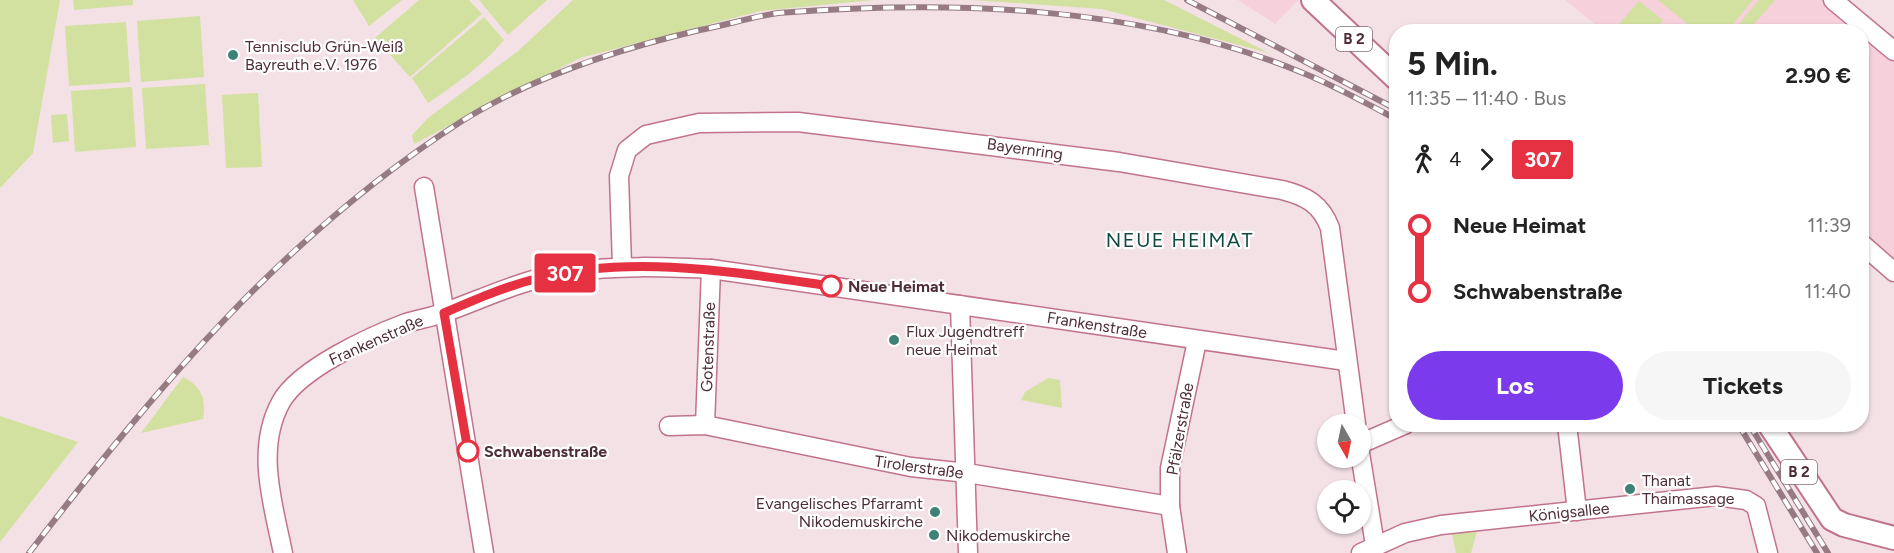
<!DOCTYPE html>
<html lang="de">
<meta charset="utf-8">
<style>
body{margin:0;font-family:Figtree,sans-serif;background:#f6f6f6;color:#222;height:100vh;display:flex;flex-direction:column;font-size:22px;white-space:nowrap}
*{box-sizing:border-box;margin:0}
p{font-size:20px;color:#767676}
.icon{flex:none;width:33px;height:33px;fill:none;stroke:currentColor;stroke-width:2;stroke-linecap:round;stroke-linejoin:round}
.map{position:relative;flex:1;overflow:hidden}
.drawer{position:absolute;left:1389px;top:24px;width:480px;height:408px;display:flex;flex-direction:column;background:#fff;border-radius:24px;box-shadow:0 2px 4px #0004}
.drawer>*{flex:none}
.badge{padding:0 12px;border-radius:4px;font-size:21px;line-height:39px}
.needle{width:39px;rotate:171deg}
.controls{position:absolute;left:1317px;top:414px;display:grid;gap:12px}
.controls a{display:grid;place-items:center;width:54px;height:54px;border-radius:50%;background:#fff;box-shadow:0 2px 4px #0004;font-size:30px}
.map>.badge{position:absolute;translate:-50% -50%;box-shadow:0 0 0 3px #fff}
.legs{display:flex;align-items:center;gap:9px;height:66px;padding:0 18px;font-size:20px}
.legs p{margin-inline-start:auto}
.headline{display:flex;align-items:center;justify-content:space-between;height:102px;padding:0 18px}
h1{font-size:33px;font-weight:700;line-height:45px}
.button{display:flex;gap:12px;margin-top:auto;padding:12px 18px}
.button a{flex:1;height:69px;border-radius:36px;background:#7c3aed;color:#fff;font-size:24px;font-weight:700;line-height:69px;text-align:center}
.button a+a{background:#f6f6f6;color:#222}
ul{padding:0 18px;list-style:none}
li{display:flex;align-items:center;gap:21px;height:66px;font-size:22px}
li i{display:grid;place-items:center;width:9px;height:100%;margin:0 8px;background:currentColor}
li i::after{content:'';width:15px;height:15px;margin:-8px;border:4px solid;border-radius:50%;background:#fff}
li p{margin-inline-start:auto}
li:first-child i{background:linear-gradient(#0000 50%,currentColor 0)}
li:last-child i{background:linear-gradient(currentColor 50%,#0000 0)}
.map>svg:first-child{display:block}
.built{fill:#f6d0db}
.green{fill:#d2e1a0}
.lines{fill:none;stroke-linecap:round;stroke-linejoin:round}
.minor-casing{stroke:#c1738d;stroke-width:21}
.major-casing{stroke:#c1738d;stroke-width:26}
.minor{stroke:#fff;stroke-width:18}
.major{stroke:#fff;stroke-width:22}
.rail-casing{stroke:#967b84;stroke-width:6}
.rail{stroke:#fff;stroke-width:4;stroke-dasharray:11;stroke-linecap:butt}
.line-1-casing{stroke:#fff;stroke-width:14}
.line-1{stroke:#e63143;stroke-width:9}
.poi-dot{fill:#3f8275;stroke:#fff;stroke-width:2}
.stop-1-dot{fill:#fff;stroke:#e63143;stroke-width:3}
.labels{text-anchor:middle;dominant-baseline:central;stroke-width:4.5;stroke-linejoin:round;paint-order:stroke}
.shield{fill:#fff;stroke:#846c74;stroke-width:1.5}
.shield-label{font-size:15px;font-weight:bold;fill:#4f2d38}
.poi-label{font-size:16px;fill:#4f2d38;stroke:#fff;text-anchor:start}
.street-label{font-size:16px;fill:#4f2d38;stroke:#fff}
.stop-label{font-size:16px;font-weight:bold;fill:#4f2d38;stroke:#fff;text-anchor:start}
.quarter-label{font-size:20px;letter-spacing:1.5px;fill:#114b41;stroke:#fff}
</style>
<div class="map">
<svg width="1894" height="553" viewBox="0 0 1894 553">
<rect width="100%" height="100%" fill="#f3e1e6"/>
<g class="built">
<polygon points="1238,0 1298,0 1275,24"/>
<polygon points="1565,0 1832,0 1894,51 1894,272 1862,245 1862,32 1591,31 1596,25"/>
</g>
<g class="green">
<polygon points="0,0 60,0 33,153 0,188"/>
<polygon points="73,0 133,0 133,5 74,10"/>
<polygon points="353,0 402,0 369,26"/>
<polygon points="419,0 469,0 482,14 410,77 375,38"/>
<polygon points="479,0 547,0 508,35"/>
<polygon points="573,0 874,0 760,11 580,58 414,144 412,135 428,118 518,51"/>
<polygon points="972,0 1164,0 1269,53 1102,9"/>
<polygon points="1658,0 1753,0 1727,31 1696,31"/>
<polygon points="1759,0 1775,0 1748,31 1733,31"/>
<polygon points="1639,1 1663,20 1654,31 1613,31"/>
<polygon points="200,16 204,77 141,82 137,21"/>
<path d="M484,17l20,23c-22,26 -48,44 -76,63l-16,-25z"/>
<polygon points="126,22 130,82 69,86 65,26"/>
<polygon points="205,84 209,145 146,149 142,88"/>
<polygon points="132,87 136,147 75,152 71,91"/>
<polygon points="258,93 262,167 226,168 222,95"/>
<polygon points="67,114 69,141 53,143 51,115"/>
<path d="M183,377c19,10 23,21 20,42l-62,14z"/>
<polygon points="1048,378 1060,380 1062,408 1021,400 1025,392"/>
<polygon points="0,416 78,442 0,542"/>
<polygon points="1477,531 1471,553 1456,553 1452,534"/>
</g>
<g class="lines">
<defs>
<g id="minor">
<polyline points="1833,0 1894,51"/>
<polyline points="424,187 484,553"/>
<polyline points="1862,244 1894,272"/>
<path d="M622,265l-3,-89 8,-26 19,-15 53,-12 99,-1 321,40 163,28c24,6 39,14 48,38l26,196"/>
<polyline points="960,305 968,553"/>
<polyline points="1567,424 1577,511"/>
<polyline points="705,425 711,269"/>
<polyline points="669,426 705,425 911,467 967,473 1170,506"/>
<polyline points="1360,444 1406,424"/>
<polyline points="1360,453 1375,545"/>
<path d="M283,553c-10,-49 -28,-104 -2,-151 18,-33 90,-66 125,-79 13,-4 27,-6 40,-11 41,-15 80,-34 124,-40 48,-7 93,-5 141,-3l635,92"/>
<polyline points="1177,553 1170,506 1170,468 1197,341"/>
<polyline points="1361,553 1405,533 1441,525 1716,496 1746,500 1756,506 1768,553"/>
</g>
<g id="major">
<polyline points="1313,0 1396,78"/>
<polyline points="1769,424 1832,519 1844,525 1894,538"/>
</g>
</defs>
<use href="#minor" class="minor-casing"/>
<use href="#major" class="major-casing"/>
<use href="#minor" class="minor"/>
<use href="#major" class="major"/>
<defs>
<g id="rail">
<polyline points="1187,0 1394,108"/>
<polyline points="1738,424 1817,553"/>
<polyline points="1749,424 1828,553"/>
<path d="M29,553c127,-165 256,-319 433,-432 72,-45 156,-72 238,-91 26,-5 52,-13 78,-17 175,-13 361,-8 525,60 32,13 63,30 93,46"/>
</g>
</defs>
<use href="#rail" class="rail-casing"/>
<use href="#rail" class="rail"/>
</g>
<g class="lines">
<defs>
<path id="line-1" d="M468,451l-24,-138c30,-13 60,-26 91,-34 97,-25 198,-7 296,7"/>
</defs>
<use href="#line-1" class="line-1-casing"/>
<use href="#line-1" class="line-1"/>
</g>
<g class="poi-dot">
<circle cx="233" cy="55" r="6"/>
<circle cx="894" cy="340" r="6"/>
<circle cx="1630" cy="489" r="6"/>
<circle cx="935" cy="512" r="6"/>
<circle cx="934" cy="535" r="6"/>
</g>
<g class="stop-1-dot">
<circle cx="831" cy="286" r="10"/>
<circle cx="468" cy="451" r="10"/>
</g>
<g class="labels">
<g class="shield">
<rect x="1336" y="27" width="36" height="24" rx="4.5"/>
<rect x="1781" y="460" width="36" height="24" rx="4.5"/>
</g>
<g class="shield-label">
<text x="1354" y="39">B 2</text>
<text x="1799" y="472">B 2</text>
</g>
<g class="poi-label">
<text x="245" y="46">Tennisclub Grün-Weiß<tspan x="245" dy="18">Bayreuth e.V. 1976</tspan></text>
<text x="906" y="331">Flux Jugendtreff<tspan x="906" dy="18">neue Heimat</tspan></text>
<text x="1642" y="480">Thanat<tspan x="1642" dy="18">Thaimassage</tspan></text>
<text x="923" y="503" text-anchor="end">Evangelisches Pfarramt<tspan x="923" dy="18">Nikodemuskirche</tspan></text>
<text x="946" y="535">Nikodemuskirche</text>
</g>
<g class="street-label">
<text transform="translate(1025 149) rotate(8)">Bayernring</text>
<text transform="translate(1097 325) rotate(9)">Frankenstraße</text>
<text transform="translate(376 340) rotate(-24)">Frankenstraße</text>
<text transform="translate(708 347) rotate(-88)">Gotenstraße</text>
<text transform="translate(1180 429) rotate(-80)">Pfälzerstraße</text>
<text transform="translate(919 467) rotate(8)">Tirolerstraße</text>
<text transform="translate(1569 512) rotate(-6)">Königsallee</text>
</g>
<g class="stop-label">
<text x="848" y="286">Neue Heimat</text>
<text x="484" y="451">Schwabenstraße</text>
</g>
<g class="quarter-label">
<text x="1180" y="240">NEUE HEIMAT</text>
</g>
</g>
</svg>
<div class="controls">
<a><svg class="needle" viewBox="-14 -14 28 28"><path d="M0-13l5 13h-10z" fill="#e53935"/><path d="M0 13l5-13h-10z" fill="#767676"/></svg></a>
<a><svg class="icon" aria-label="locate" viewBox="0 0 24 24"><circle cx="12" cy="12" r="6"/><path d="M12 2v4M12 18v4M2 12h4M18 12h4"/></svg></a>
</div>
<b class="badge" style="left:565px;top:273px;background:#e63143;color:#fff">307</b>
<section class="drawer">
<div class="headline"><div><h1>5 Min.</h1><p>11:35 – 11:40 · Bus</p></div><b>2.90 €</b></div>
<div class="legs"><svg class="icon" aria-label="walk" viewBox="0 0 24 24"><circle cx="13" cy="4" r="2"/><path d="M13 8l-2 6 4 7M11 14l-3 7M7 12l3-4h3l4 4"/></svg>4<svg class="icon" aria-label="forward" viewBox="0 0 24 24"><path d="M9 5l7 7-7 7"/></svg><b class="badge" style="background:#e63143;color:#fff">307</b></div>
<ul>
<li><i style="color:#e63143"></i><b>Neue Heimat</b><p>11:39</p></li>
<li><i style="color:#e63143"></i><b>Schwabenstraße</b><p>11:40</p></li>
</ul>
<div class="button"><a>Los</a><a>Tickets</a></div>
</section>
</div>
